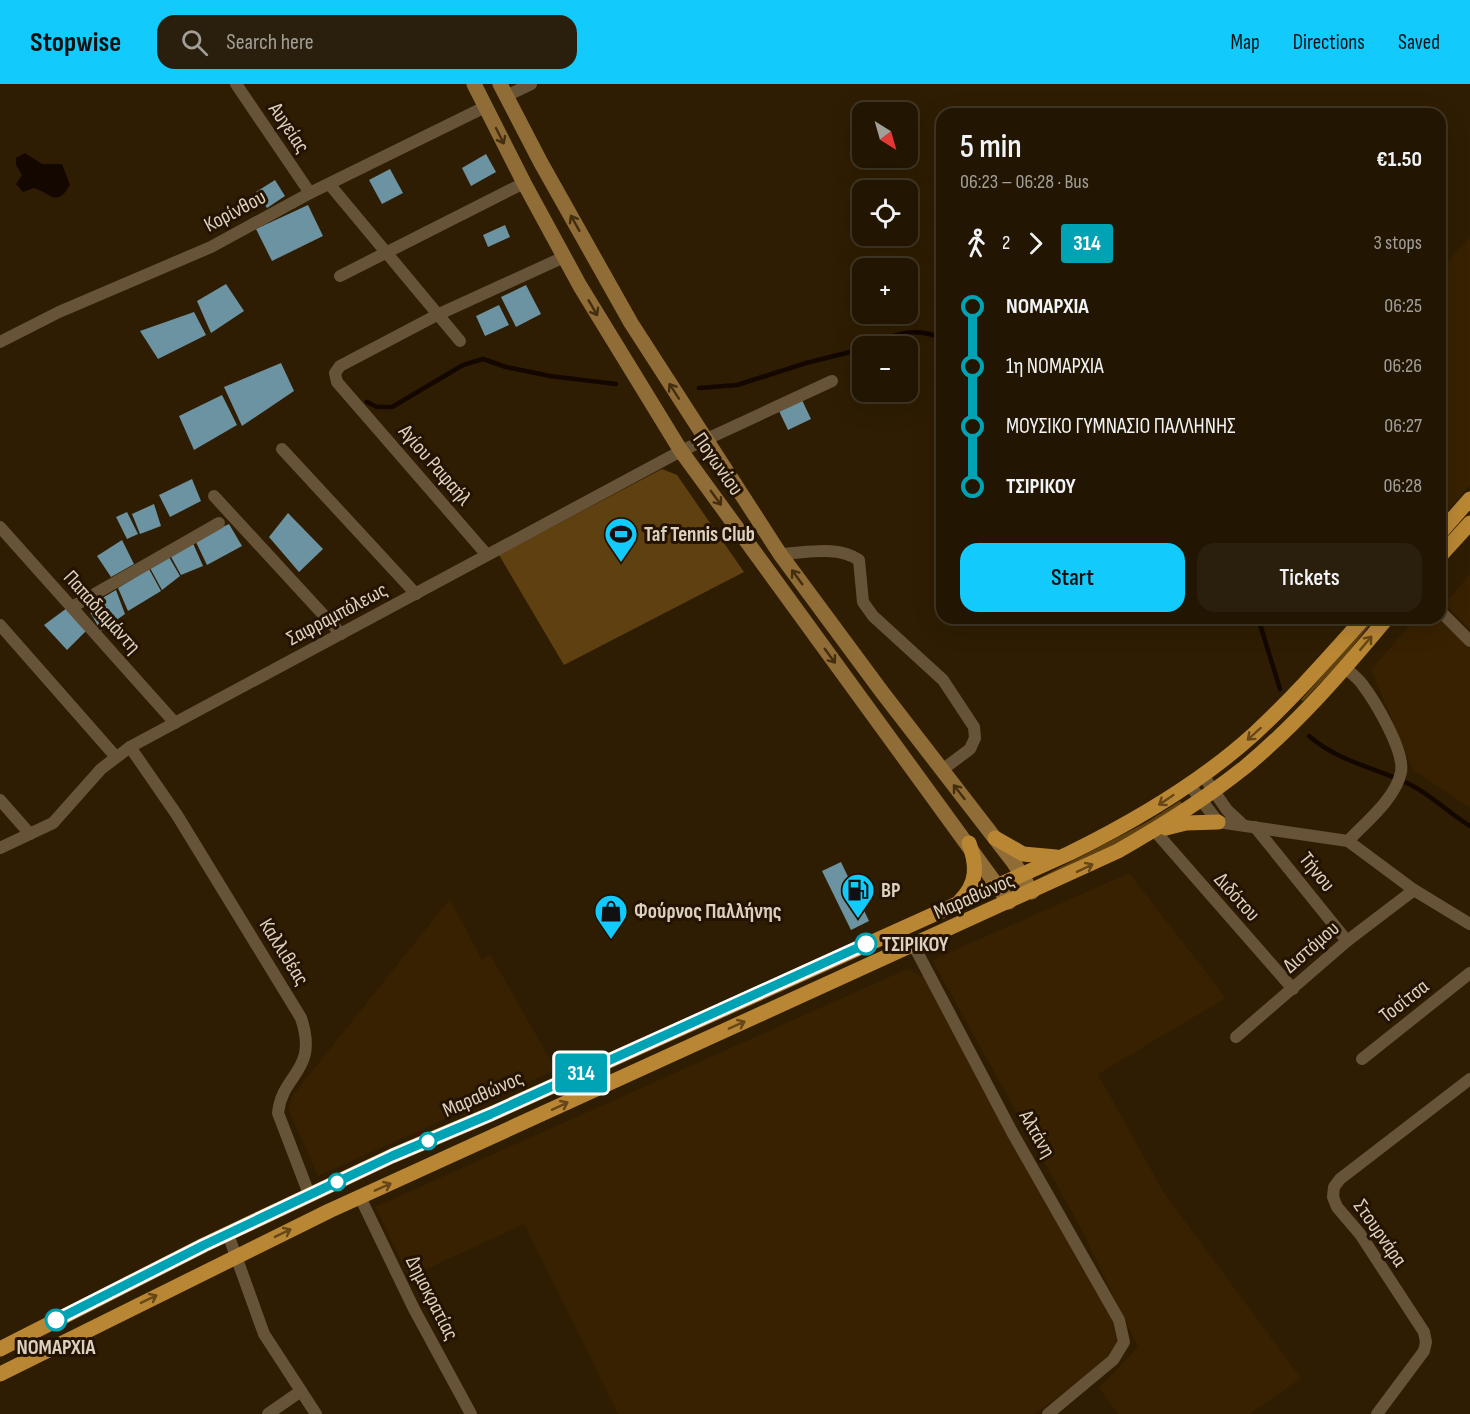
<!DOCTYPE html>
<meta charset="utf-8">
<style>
body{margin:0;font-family:"Sofia Sans Condensed",sans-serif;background:#2a1f0c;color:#f1f3f6;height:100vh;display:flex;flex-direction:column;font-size:22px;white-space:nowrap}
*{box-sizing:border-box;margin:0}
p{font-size:20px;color:#a29f99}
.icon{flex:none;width:33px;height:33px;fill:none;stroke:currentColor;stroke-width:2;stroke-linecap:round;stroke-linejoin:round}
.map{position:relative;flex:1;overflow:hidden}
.side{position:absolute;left:936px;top:24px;width:510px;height:516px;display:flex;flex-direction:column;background:#221602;border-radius:18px;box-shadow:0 6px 24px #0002,0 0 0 2px #3f3524}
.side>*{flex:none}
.badge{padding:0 12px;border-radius:4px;font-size:21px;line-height:39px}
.needle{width:39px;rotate:143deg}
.buttons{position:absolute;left:852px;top:18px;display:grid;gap:12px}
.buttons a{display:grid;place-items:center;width:66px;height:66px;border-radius:12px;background:#221602;box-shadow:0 6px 24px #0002,0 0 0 2px #3f3524;font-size:30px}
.map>.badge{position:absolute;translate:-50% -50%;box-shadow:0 0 0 3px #fff}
.legs{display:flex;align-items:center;gap:9px;height:66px;padding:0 24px;font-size:20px}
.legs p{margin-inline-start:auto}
.overview{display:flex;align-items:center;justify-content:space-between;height:102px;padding:0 24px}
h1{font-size:33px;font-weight:600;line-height:45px}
.action{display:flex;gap:12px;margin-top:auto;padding:12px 24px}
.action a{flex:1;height:69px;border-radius:18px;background:#12cafb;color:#111;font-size:24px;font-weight:600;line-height:69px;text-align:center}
.action a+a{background:#2a1f0c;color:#f1f3f6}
ul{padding:0 24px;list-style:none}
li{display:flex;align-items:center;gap:21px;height:60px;font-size:22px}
li i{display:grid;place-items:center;width:9px;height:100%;margin:0 8px;background:currentColor}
li i::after{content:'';width:15px;height:15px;margin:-8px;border:4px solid;border-radius:50%;background:#221602}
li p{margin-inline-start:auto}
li:first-child i{background:linear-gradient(#0000 50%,currentColor 0)}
li:last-child i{background:linear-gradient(currentColor 50%,#0000 0)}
header{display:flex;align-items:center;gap:36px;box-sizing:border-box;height:84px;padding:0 30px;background:#12cafb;color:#111}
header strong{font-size:28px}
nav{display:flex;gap:33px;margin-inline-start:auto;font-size:21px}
.search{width:420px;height:54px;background:#2a1f0c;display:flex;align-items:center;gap:15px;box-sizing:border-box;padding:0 21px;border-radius:18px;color:#a29f99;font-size:22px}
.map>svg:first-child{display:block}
.built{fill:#372100}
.green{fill:#5f4111}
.water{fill:#130700}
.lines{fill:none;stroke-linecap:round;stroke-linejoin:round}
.stream{stroke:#130700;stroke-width:4.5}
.building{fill:#6c93a2}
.minor{stroke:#675338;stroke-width:12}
.secondary{stroke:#906d36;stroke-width:15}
.primary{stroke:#b98733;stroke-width:15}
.oneway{stroke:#442e10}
.oneway2{stroke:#674717}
.line-1-casing{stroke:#fff;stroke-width:14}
.line-1{stroke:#00a3b4;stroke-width:9}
.stop-1-dot{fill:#fff;stroke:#00a3b4;stroke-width:3}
.labels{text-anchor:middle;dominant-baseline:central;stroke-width:6;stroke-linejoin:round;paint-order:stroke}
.street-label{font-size:21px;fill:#dcd1c1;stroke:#241300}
.poi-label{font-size:21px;font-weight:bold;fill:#dcd1c1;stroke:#241300;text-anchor:start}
.stop-label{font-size:21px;font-weight:bold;fill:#dcd1c1;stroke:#241300;text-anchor:start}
</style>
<header>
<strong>Stopwise</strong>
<div class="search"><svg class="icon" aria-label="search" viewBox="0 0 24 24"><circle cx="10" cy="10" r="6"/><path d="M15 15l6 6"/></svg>Search here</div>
<nav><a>Map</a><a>Directions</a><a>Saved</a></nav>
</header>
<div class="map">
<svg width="1470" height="1330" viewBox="0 0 1470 1330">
<rect width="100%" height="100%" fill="#2e1d02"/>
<g class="built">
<polygon points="1470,154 1470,401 1440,435 1440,185"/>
<polygon points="1470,490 1470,545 1445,520"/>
<polygon points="1416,534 1438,534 1470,565 1470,724 1413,686 1371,586"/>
<polygon points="1129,789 1226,914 1098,990 1164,1109 1301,1294 1250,1330 1118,1330 1099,1304 1138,1263 1079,1141 932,876"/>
<polygon points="450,815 482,876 490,870 556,986 318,1092 288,1025 292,1012"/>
<polygon points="907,885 926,894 1114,1239 1118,1256 1102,1280 1035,1330 618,1330 524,1140 409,1193 375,1123"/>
</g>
<g class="green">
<polygon points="662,385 677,391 744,488 564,581 499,471"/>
<polygon points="1370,537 1372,538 1340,579 1303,617 1301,616"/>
<polygon points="1180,717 1184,722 1103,769 1032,798 1147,738"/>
</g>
<path class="water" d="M25,69l17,11h20l8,21c-14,23 -18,9 -36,3l-11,4 -7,-8 6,-9 -6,-10v-7z"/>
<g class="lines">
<g class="stream">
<path d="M867,262c24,-11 50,-21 75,-7"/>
<polyline points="699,304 737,301 806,279 862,265"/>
<polyline points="367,318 377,323 392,323 463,281 483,275 506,283 550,292 616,300"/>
<polyline points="1258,534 1280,605"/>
<path d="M1309,652c30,26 65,31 100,48 23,11 39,29 61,42"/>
</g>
</g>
<g class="building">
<polygon points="486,70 496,88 471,102 462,84"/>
<polygon points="390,85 403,109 382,120 369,96"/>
<polygon points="275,96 285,112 267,124 256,108"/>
<polygon points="308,121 323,152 272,177 256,145"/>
<polygon points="505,141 510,153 488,163 483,151"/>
<polygon points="226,200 244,227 211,249 197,217"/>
<polygon points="526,201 541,230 516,243 501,213"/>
<polygon points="499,221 509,241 485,252 476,232"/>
<polygon points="194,228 206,251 158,275 140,247"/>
<polygon points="281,279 294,307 242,342 224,303"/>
<polygon points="222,311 237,341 194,366 179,332"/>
<polygon points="802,316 811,335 788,346 779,327"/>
<polygon points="192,395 201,417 170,433 159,411"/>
<polygon points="154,420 161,442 140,450 132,430"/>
<polygon points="127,428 138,450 127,455 116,433"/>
<polygon points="288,429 323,465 299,488 269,453"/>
<polygon points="229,440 242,462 207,481 195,456"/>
<polygon points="122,456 134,480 111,493 97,472"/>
<polygon points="192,457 203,482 181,491 170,471"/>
<polygon points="169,473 180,492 162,506 150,484"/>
<polygon points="149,485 161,507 128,527 118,504"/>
<polygon points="116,506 125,530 101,547 87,523"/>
<polygon points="67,524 86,547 67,566 44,541"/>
<polygon points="841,778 869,837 851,846 822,787"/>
</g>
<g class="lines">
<g class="minor">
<polyline points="236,0 310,109"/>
<polyline points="506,12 531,0"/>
<polyline points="330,101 460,257"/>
<polyline points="340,192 524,99"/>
<polyline points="0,258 59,228 211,163 310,109 485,23"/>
<polyline points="282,365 416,510"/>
<polyline points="214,412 341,550"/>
<polyline points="0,443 175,639"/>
<path d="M780,470c27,-1 57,-9 79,6l4,42 10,14 70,64 31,47 1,11 -5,11 -28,21"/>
<polyline points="487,471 337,298 335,289 340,282 437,231 564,173"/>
<polyline points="72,523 219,439"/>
<polyline points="1440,527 1470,557"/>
<polyline points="0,541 116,673"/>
<path d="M1345,584c6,5 13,10 17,16 13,17 43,67 39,88 -5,26 -35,50 -53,69"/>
<path d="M130,663l47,68 124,203c18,54 -19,55 -23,95l31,81"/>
<polyline points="1202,690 1227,726 1242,740"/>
<polyline points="1189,700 1218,738 1348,757 1414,806 1470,840"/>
<polyline points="0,716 30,750"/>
<polyline points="1255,743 1347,857"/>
<polyline points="1154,746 1293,905"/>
<polyline points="0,764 53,739 101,685 130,663 681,367 832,297"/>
<polyline points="914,862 1012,1048 1119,1236 1124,1258 1113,1276 1048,1330"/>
<polyline points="1236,953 1347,857 1414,806"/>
<polyline points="1362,975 1470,889"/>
<polyline points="360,1113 414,1225 471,1330"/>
<polyline points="228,1150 264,1250 316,1330"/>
<polyline points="268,1330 301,1307"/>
<polyline points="1377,1330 1424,1267 1426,1258 1424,1248 1360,1150 1337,1123 1333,1113 1334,1103 1340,1095 1470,995"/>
</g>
<g class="secondary">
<polyline points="474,0 524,99 580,202 681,367 1009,818"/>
<polyline points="500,0 541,79 631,239 780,470 882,608 1014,779 1032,808"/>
</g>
<g class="primary">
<polyline points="1440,449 1470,415"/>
<polyline points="1440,472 1470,439"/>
<polyline points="1166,744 1186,739 1218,738"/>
<polyline points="995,754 1023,770 1056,773"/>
<path d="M960,817c18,-18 17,-36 9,-58"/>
<path d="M0,1265l204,-104 188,-89 99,-42 579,-261c65,-32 130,-70 184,-119 39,-36 74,-76 110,-116"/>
<path d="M0,1290l329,-163 789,-360c44,-25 87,-52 127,-84 53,-44 98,-96 142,-149"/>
</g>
</g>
<defs><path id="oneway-shaft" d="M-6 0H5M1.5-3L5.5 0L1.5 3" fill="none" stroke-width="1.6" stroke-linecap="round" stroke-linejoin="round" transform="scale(1.5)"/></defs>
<g class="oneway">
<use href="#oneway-shaft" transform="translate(500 52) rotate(63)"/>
<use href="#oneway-shaft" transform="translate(575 139) rotate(-119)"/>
<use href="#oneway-shaft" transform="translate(593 224) rotate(60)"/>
<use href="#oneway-shaft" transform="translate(674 307) rotate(-123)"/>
<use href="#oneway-shaft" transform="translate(716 414) rotate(54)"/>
<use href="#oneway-shaft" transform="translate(797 493) rotate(-126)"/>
<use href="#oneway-shaft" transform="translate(830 572) rotate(54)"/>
<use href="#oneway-shaft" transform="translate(959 708) rotate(-128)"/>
</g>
<g class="oneway2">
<use href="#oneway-shaft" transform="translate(1366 559) rotate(-50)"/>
<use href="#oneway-shaft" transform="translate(1254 650) rotate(138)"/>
<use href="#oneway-shaft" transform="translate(1166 716) rotate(146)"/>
<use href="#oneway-shaft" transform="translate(1085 784) rotate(-26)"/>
<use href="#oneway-shaft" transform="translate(737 941) rotate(-24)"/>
<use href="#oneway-shaft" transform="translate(560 1022) rotate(-25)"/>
<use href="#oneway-shaft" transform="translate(383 1103) rotate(-24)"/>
<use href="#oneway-shaft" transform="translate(283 1149) rotate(-26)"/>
<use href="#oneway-shaft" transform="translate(149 1215) rotate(-26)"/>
</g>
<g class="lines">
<defs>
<polyline id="line-1" points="56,1236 204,1161 392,1072 491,1030 866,860"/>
</defs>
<use href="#line-1" class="line-1-casing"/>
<use href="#line-1" class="line-1"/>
</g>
<defs>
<symbol id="stadium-pin" viewBox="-11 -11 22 30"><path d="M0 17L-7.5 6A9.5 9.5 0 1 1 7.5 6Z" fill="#12cafb" stroke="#241300"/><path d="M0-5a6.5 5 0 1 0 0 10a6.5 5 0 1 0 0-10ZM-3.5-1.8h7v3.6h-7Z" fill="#111"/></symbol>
<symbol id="fuel-pin" viewBox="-11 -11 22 30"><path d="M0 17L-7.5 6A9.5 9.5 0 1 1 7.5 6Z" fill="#12cafb" stroke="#241300"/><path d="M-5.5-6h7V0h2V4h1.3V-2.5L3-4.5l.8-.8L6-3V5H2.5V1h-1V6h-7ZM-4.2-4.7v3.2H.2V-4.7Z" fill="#111"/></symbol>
<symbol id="shop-pin" viewBox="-11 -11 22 30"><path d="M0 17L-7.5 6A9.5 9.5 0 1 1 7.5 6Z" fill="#12cafb" stroke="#241300"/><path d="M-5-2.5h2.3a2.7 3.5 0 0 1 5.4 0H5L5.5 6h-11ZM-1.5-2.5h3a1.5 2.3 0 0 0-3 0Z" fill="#111"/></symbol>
</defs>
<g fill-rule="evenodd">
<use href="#stadium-pin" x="602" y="431" width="38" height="52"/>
<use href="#fuel-pin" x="839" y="787" width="38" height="52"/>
<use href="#shop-pin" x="592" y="808" width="38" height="52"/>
</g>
<g class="stop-1-dot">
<circle cx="866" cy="860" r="10"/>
<circle cx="428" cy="1057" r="8"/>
<circle cx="337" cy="1098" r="8"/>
<circle cx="56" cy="1236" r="10"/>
</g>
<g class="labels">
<g class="street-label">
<text transform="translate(289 44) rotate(56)">Αυγείας</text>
<text transform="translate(235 127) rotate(-28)">Κορίνθου</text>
<text transform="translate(718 380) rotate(55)">Πογωνίου</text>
<text transform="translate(435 381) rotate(49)">Αγίου Ραφαήλ</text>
<text transform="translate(102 528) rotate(48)">Παπαδιαμάντη</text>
<text transform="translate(337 530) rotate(-28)">Σαφραμπόλεως</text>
<text transform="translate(1317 788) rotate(51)">Τήνου</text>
<text transform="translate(974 812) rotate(-24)">Μαραθώνος</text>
<text transform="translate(1237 813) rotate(48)">Διδότου</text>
<text transform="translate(1311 863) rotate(-41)">Διστόμου</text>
<text transform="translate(284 868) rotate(58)">Καλλιθέας</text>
<text transform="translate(1404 917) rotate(-38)">Τοσίτσα</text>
<text transform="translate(483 1010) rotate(-24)">Μαραθώνος</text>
<text transform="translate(1037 1050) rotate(60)">Αλτάνη</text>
<text transform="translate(1380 1149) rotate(55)">Στουρνάρα</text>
<text transform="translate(432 1214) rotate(63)">Δημοκρατίας</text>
</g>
<g class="poi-label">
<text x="644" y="450">Taf Tennis Club</text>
<text x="881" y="806">BP</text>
<text x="634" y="827">Φούρνος Παλλήνης</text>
</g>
<g class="stop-label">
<text x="882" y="860">ΤΣΙΡΙΚΟΥ</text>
<text x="56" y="1263" text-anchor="middle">ΝΟΜΑΡΧΙΑ</text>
</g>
</g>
</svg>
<div class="buttons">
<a><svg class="needle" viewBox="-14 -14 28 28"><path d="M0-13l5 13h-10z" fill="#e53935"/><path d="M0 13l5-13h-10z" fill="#a29f99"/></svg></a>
<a><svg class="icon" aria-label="locate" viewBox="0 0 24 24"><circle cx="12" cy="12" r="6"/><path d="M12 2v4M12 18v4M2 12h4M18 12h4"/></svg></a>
<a>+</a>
<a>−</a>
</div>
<b class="badge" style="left:581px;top:989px;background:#00a3b4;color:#fff">314</b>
<section class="side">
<div class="overview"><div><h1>5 min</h1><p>06:23 – 06:28 · Bus</p></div><b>€1.50</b></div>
<div class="legs"><svg class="icon" aria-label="walk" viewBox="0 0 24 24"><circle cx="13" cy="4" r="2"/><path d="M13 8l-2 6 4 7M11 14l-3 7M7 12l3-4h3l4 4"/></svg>2<svg class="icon" aria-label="forward" viewBox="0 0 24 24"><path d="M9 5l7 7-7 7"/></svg><b class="badge" style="background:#00a3b4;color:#fff">314</b><p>3 stops</p></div>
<ul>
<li><i style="color:#00a3b4"></i><b>ΝΟΜΑΡΧΙΑ</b><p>06:25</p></li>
<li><i style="color:#00a3b4"></i><span>1η ΝΟΜΑΡΧΙΑ</span><p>06:26</p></li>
<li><i style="color:#00a3b4"></i><span>ΜΟΥΣΙΚΟ ΓΥΜΝΑΣΙΟ ΠΑΛΛΗΝΗΣ</span><p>06:27</p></li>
<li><i style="color:#00a3b4"></i><b>ΤΣΙΡΙΚΟΥ</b><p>06:28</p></li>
</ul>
<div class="action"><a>Start</a><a>Tickets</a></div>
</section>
</div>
